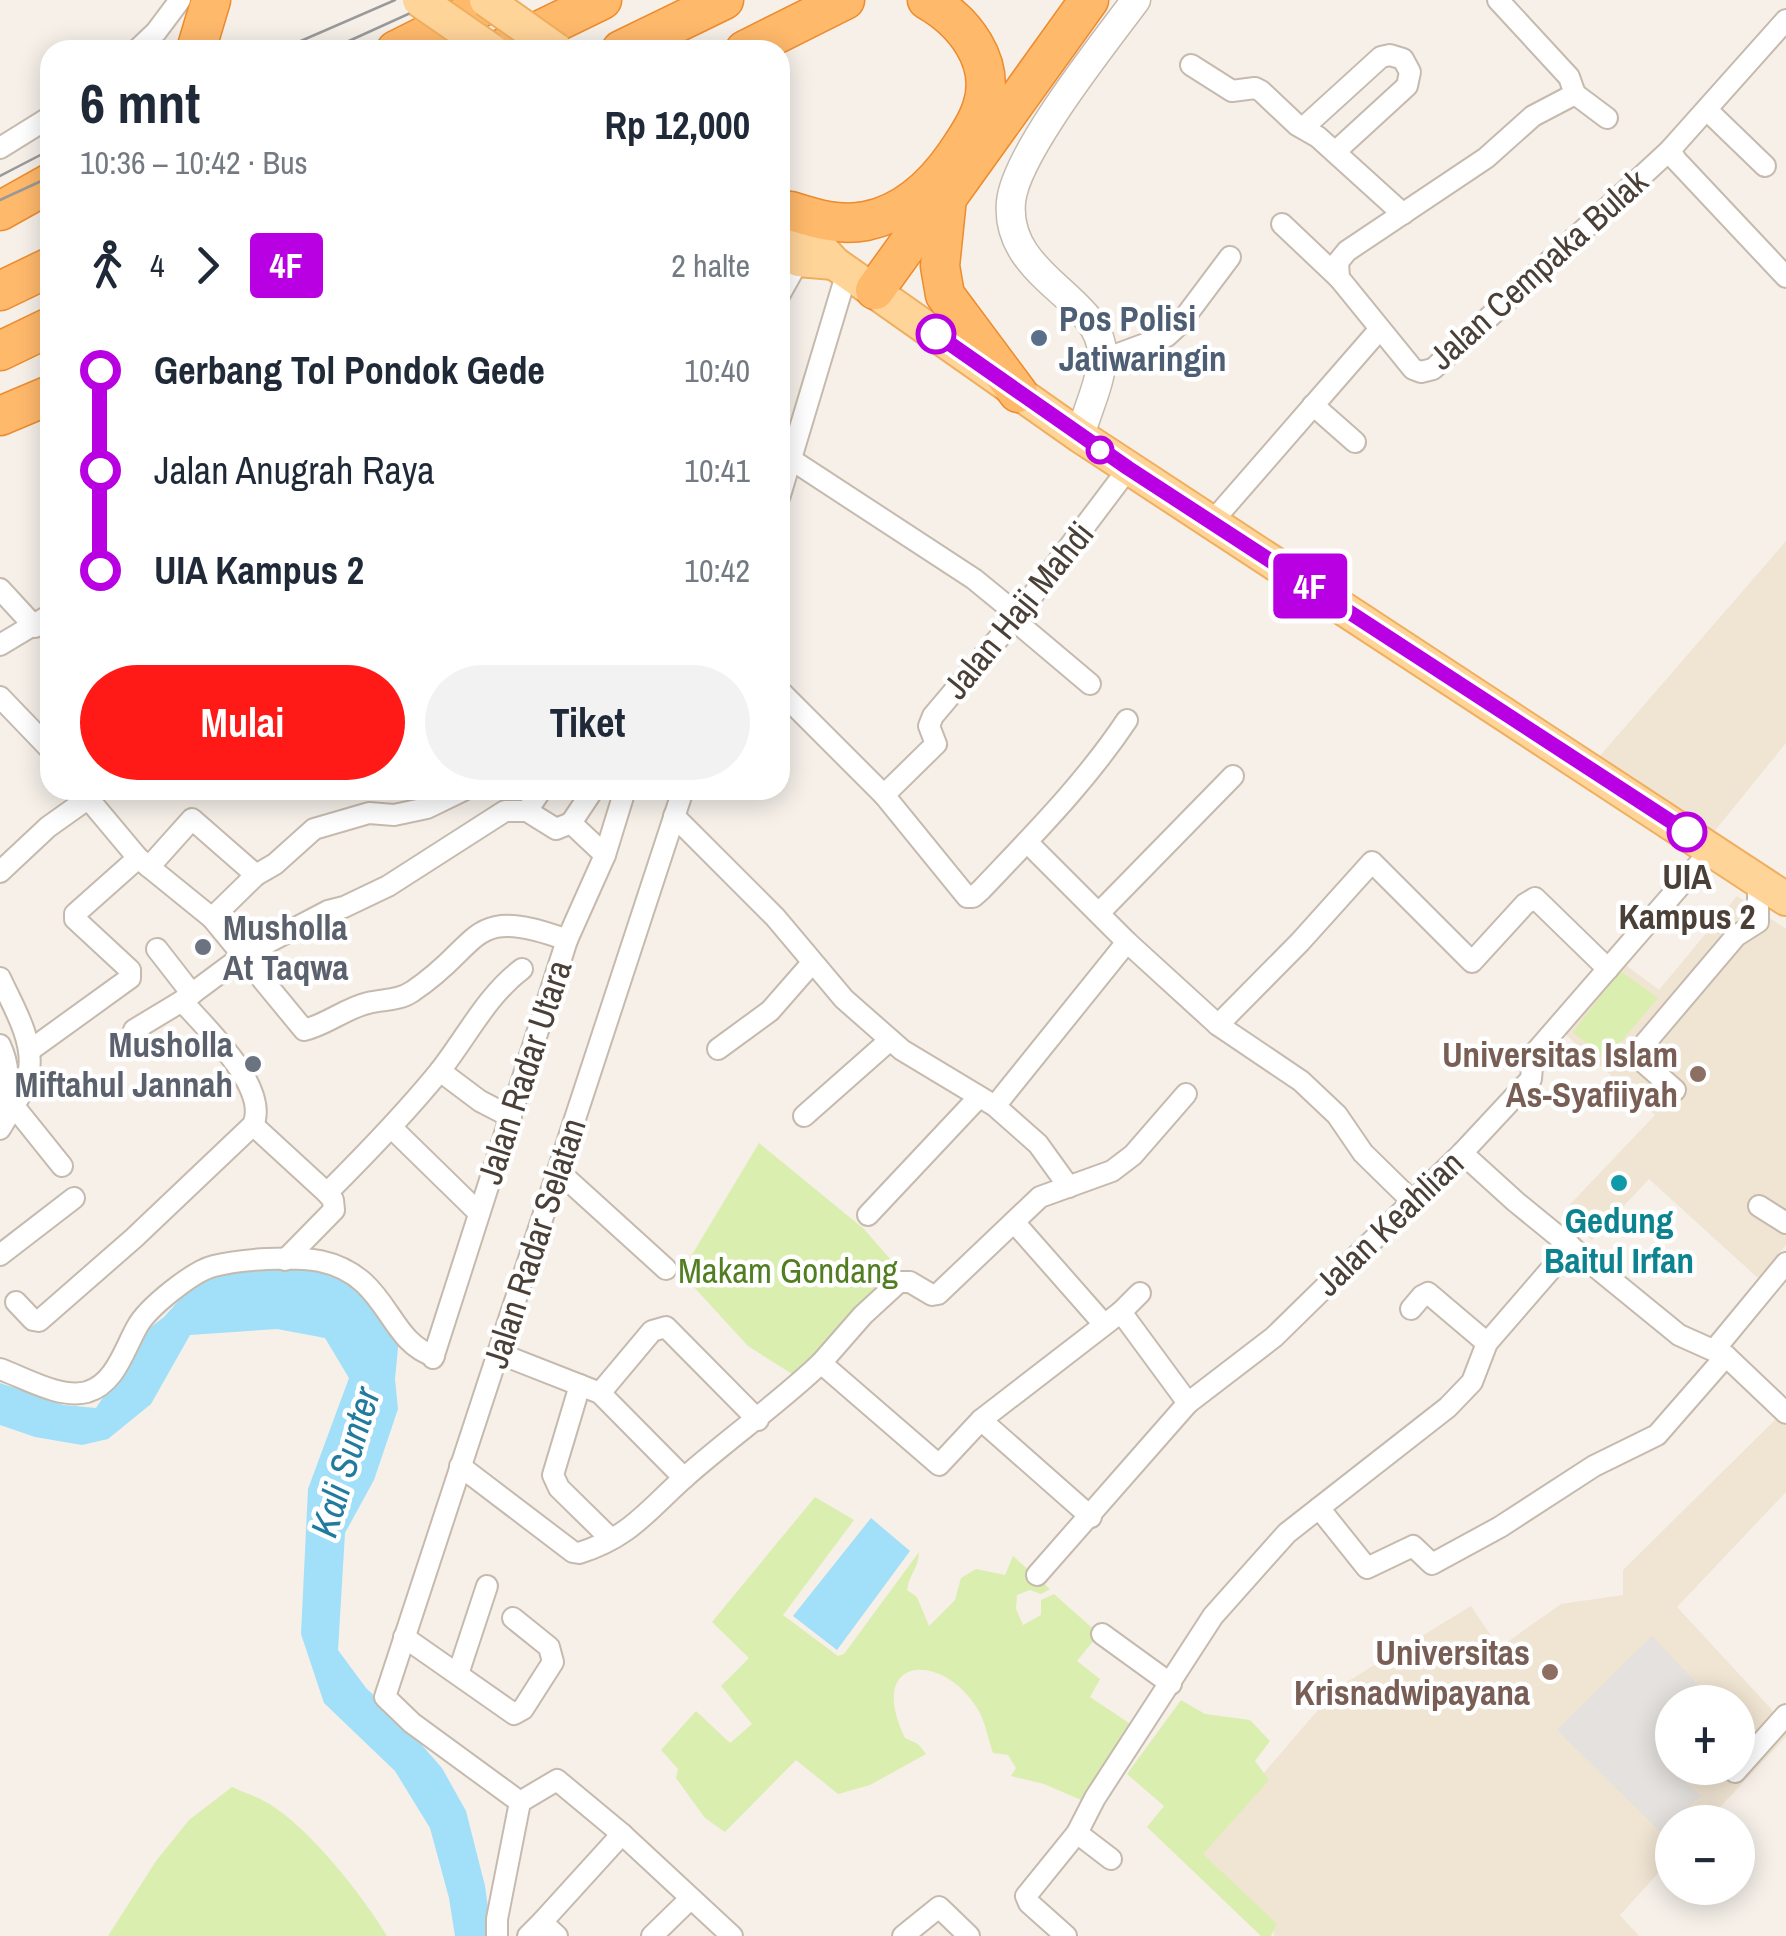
<!DOCTYPE html>
<html lang="id">
<meta charset="utf-8">
<style>
body{margin:0;font-family:"Archivo Narrow",sans-serif;background:#f2f2f3;color:#1f2937;height:100vh;display:flex;flex-direction:column;font-size:38px;white-space:nowrap}
*{box-sizing:border-box;margin:0}
p{font-size:32px;color:#747a83}
.icon{flex:none;width:55px;height:55px;fill:none;stroke:currentColor;stroke-width:2;stroke-linecap:round;stroke-linejoin:round}
.map{position:relative;flex:1;overflow:hidden}
.details{position:absolute;left:40px;top:40px;width:750px;height:760px;display:flex;flex-direction:column;background:#fff;border-radius:30px;box-shadow:0 5px 25px #0003}
.details>*{flex:none}
.badge{padding:0 20px;border-radius:8px;font-size:35px;line-height:65px}
.fabs{position:absolute;left:1655px;top:1685px;display:grid;gap:20px}
.fabs a{display:grid;place-items:center;width:100px;height:100px;border-radius:50%;background:#fff;box-shadow:0 5px 25px #0003;font-size:50px}
.map>.badge{position:absolute;translate:-50% -50%;box-shadow:0 0 0 5px #fff}
.legs{display:flex;align-items:center;gap:15px;height:110px;padding:0 40px;font-size:32px}
.legs p{margin-inline-start:auto}
.headline{display:flex;align-items:center;justify-content:space-between;height:170px;padding:0 40px}
h1{font-size:55px;font-weight:700;line-height:75px}
.primary-button{display:flex;gap:20px;margin-top:auto;padding:20px 40px}
.primary-button a{flex:1;height:115px;border-radius:60px;background:#ff1a17;color:#fff;font-size:40px;font-weight:700;line-height:115px;text-align:center}
.primary-button a+a{background:#f2f2f3;color:#1f2937}
ul{padding:0 40px;list-style:none}
li{display:flex;align-items:center;gap:35px;height:100px;font-size:38px}
li i{display:grid;place-items:center;width:15px;height:100%;margin:0 12px;background:currentColor}
li i::after{content:'';width:25px;height:25px;margin:-12px;border:8px solid;border-radius:50%;background:#fff}
li p{margin-inline-start:auto}
li:first-child i{background:linear-gradient(#0000 50%,currentColor 0)}
li:last-child i{background:linear-gradient(currentColor 50%,#0000 0)}
.map>svg:first-child{display:block}
.education{fill:#f0e4d2;fill-rule:evenodd}
.green{fill:#daeeaf}
.parking{fill:#e4e1de}
.water{fill:#a1e0f8}
.lines{fill:none;stroke-linecap:round;stroke-linejoin:round}
.minor-casing{stroke:#c6baae;stroke-width:24}
.tertiary-casing{stroke:#c6baae;stroke-width:31}
.primary-casing{stroke:#efaf5e;stroke-width:36}
.motorway-casing{stroke:#ed8b2d;stroke-width:41}
.minor{stroke:#fff;stroke-width:20}
.tertiary{stroke:#fff;stroke-width:28}
.primary{stroke:#ffd499;stroke-width:32}
.motorway{stroke:#ffb96b;stroke-width:38}
.tram{stroke:#999;stroke-width:2.5}
.primary-bridge-casing{stroke:#efaf5e;stroke-width:36;stroke-linecap:butt}
.primary-bridge{stroke:#ffd499;stroke-width:32}
.line-1-casing{stroke:#fff;stroke-width:22}
.line-1{stroke:#b900e2;stroke-width:15}
.stop-1-dot{fill:#fff;stroke:#b900e2;stroke-width:5}
.service-dot{fill:#5c6f8a;stroke:#fff;stroke-width:4}
.worship-dot{fill:#6b7280;stroke:#fff;stroke-width:4}
.education-dot{fill:#8d6e63;stroke:#fff;stroke-width:4}
.culture-dot{fill:#0f9aa8;stroke:#fff;stroke-width:4}
.labels{text-anchor:middle;dominant-baseline:central;stroke-width:9;stroke-linejoin:round;paint-order:stroke}
.street-label{font-size:35px;fill:#4b4037;stroke:#fff}
.service-label{font-size:35px;font-weight:bold;fill:#4e5e75;stroke:#fff;text-anchor:start}
.stop-label{font-size:35px;font-weight:bold;fill:#4b4037;stroke:#fff}
.worship-label{font-size:35px;font-weight:bold;fill:#5b616d;stroke:#fff;text-anchor:start}
.education-label{font-size:35px;font-weight:bold;fill:#785e54;stroke:#fff;text-anchor:end}
.culture-label{font-size:35px;font-weight:bold;fill:#0d838f;stroke:#fff}
.park-label{font-size:35px;fill:#527e22;stroke:#fff}
.water-label{font-size:38px;font-style:italic;fill:#207b9f;stroke:#fff}
</style>
<div class="map">
<svg width="1786" height="1936" viewBox="0 0 1786 1936">
<rect width="100%" height="100%" fill="#f6f0e9"/>
<g class="education">
<polygon points="1786,541 1786,743 1713,833 1599,757"/>
<polygon points="1737,896 1786,929 1786,1245 1758,1278 1649,1179 1592,1240 1561,1214 1655,1115 1564,1033 1623,963 1659,990"/>
<path d="M1778,1417l8,8v67l-109,115 109,118v12l-80,85h-34v36l-52,57 19,21h-365v-7l-80,-75 143,-166 134,-82 28,42 62,-44 62,-9v-25zM1672,1702h66v66h-66z"/>
</g>
<g class="green">
<polygon points="1620,971 1658,998 1606,1059 1573,1032"/>
<polygon points="759,1143 864,1229 898,1268 800,1379 748,1346 681,1273"/>
<path d="M815,1497l39,23 -71,95 55,41 6,-2 75,-102c0,15 -10,23 -12,38l10,7 12,29 26,-26 6,-22 15,-9 29,6 8,-19 37,33 -9,5 -11,-4 -13,5 -1,14 7,16 18,-10v-15l13,-6 45,40 -22,27 23,18 -10,18 45,30 -47,76 -44,-19 -33,-8 5,-8 -8,-13 -15,-2c-5,-14 -8,-33 -16,-45 -35,-57 -112,-53 -72,30l13,6 8,10 -56,31 -32,9 -42,-34 -71,72 -20,-14 -29,-40 2,-9 -17,-19 35,-39 34,32 22,-19 -31,-38 28,-28 -37,-36z"/>
<polygon points="1181,1700 1205,1714 1250,1720 1270,1741 1255,1761 1269,1780 1203,1854 1277,1924 1271,1936 1261,1936 1147,1827 1164,1806 1127,1774"/>
<path d="M232,1787c13,6 30,11 42,20 39,26 89,89 113,129h-279l48,-75 33,-41z"/>
</g>
<polygon class="parking" points="1652,1636 1714,1702 1672,1702 1672,1769 1701,1796 1672,1822 1664,1835 1557,1730"/>
<g class="water">
<polygon points="313,1263 368,1289 399,1338 395,1379 398,1409 374,1480 345,1533 338,1650 366,1688 398,1718 442,1768 466,1811 485,1886 492,1936 455,1936 449,1898 430,1828 395,1771 324,1703 301,1634 308,1489 349,1378 325,1338 277,1329 190,1335 151,1404 108,1439 82,1445 35,1437 0,1425 0,1383 64,1405 96,1408 147,1330 164,1317 207,1269"/>
<polygon points="871,1518 910,1551 837,1650 793,1616"/>
</g>
<g class="lines">
<defs>
<g id="minor">
<polyline points="1498,0 1569,77 1575,94 1533,116 1486,158 1347,251 1338,262 1339,278 1413,369 1421,372 1433,369 1670,150 1786,20"/>
<polyline points="137,50 156,32 180,0"/>
<polyline points="1191,65 1232,91 1255,88 1261,91 1297,125 1318,137 1403,214"/>
<polyline points="1575,94 1607,118"/>
<polyline points="1707,110 1765,166"/>
<polyline points="1303,128 1381,57 1390,55 1403,59 1410,72 1407,86 1335,152"/>
<polyline points="0,148 50,117"/>
<polyline points="1670,150 1676,160 1786,277"/>
<polyline points="1282,224 1339,278"/>
<polyline points="780,294 804,251"/>
<polyline points="1102,360 1167,336 1179,325 1230,257"/>
<polyline points="1313,405 1355,442"/>
<polyline points="792,460 974,579 1018,615"/>
<polyline points="780,495 847,272"/>
<polyline points="1211,523 1379,330"/>
<polyline points="0,589 35,627"/>
<polyline points="1014,620 1090,684"/>
<polyline points="0,645 50,615"/>
<path d="M780,691l104,104 83,102h6l8,-7c52,-55 104,-107 146,-170"/>
<polyline points="0,697 50,749"/>
<path d="M81,790l57,68 74,60 92,112c22,-5 42,-22 64,-27 16,-4 31,-2 45,-12 70,-46 54,-88 154,-51"/>
<polyline points="884,795 936,744 929,726 933,716 1014,620 1128,469"/>
<polyline points="527,811 541,790"/>
<polyline points="674,816 775,917 844,999 902,1050 995,1106 1038,1144 1069,1187"/>
<polyline points="571,823 593,790"/>
<polyline points="1027,842 1127,942 1218,1025 1301,1081 1337,1115 1363,1153 1412,1201"/>
<polyline points="149,867 192,819 256,875"/>
<polyline points="0,872 48,827 86,800"/>
<polyline points="1100,912 1233,776"/>
<polyline points="212,918 256,875 275,864 314,829 369,813 394,815 427,808 464,790"/>
<polyline points="157,949 192,994"/>
<path d="M0,978c12,26 34,62 29,92 -3,21 -19,41 -29,59"/>
<polyline points="1218,1025 1300,942 1372,862 1472,962 1525,904 1535,898 1608,969"/>
<polyline points="134,1030 182,1001 244,955 328,911 344,907 388,886 505,811 527,811 556,829 571,823 605,855"/>
<path d="M0,1045c9,20 10,34 0,54"/>
<polyline points="718,1049 770,1011 812,963"/>
<polyline points="29,1051 130,978 130,970 75,919 75,914 138,858"/>
<polyline points="440,1071 480,1101 511,1117"/>
<polyline points="1675,1090 1642,1061 1641,1048 1736,936 1758,922 1758,880"/>
<polyline points="13,1105 62,1166"/>
<polyline points="995,1106 1127,942"/>
<polyline points="804,1116 890,1040"/>
<polyline points="253,1125 327,1193"/>
<polyline points="392,1128 479,1213"/>
<polyline points="1462,1153 1516,1202 1679,1335 1726,1356 1786,1413"/>
<polyline points="558,1171 666,1269"/>
<polyline points="1759,1206 1786,1223"/>
<polyline points="868,1215 978,1098"/>
<polyline points="1014,1222 1102,1322"/>
<polyline points="0,1255 74,1198"/>
<path d="M285,1260l49,-50 -1,-10 -6,-7c39,-39 77,-78 112,-121 27,-34 48,-77 83,-103"/>
<path d="M16,1302l17,18 6,1 95,-83 119,-113c17,-37 -48,-98 -71,-124"/>
<polyline points="1411,1309 1422,1296 1428,1293 1487,1343"/>
<polyline points="1121,1312 1188,1403"/>
<polyline points="1715,1349 1786,1263"/>
<polyline points="498,1353 600,1393 684,1478"/>
<polyline points="433,1358 567,940 605,855 625,790"/>
<polyline points="821,1363 863,1315 899,1282 910,1282 932,1295 938,1294 1040,1197 1112,1171 1133,1155 1186,1094"/>
<path d="M0,1369c25,9 60,30 87,23 28,-8 37,-42 50,-65 10,-19 56,-56 77,-61 27,-7 78,-10 106,-5 70,15 65,79 114,95"/>
<polyline points="580,1385 553,1475 559,1488 611,1539"/>
<polyline points="600,1393 652,1331 666,1327 758,1420"/>
<polyline points="981,1420 1091,1517"/>
<path d="M460,1466l113,86 6,1c51,-16 68,-42 105,-75 45,-40 94,-74 137,-115l118,102 42,-45 140,-108 19,-19"/>
<polyline points="1319,1508 1367,1568 1413,1546 1432,1564 1500,1527 1594,1466 1657,1435 1726,1356"/>
<polyline points="1037,1575 1188,1403 1274,1337 1462,1153 1531,1079 1533,1055 1712,849"/>
<polyline points="1102,1634 1171,1684"/>
<polyline points="404,1637 514,1714 523,1709 553,1662 549,1647 513,1618"/>
<polyline points="458,1674 487,1586"/>
<polyline points="1735,1772 1786,1715"/>
<polyline points="520,1802 412,1723 385,1697 683,790"/>
<polyline points="1077,1833 1111,1859"/>
<polyline points="497,1936 497,1919 520,1802 557,1780 622,1834 732,1936"/>
<polyline points="528,1936 542,1922"/>
<polyline points="557,1936 542,1922 622,1834"/>
<polyline points="652,1936 690,1899"/>
<polyline points="903,1936 939,1907 969,1936"/>
<polyline points="1066,1936 1029,1903 1026,1896 1077,1833 1095,1798 1213,1616 1287,1533 1448,1407 1472,1382 1487,1343 1571,1246"/>
</g>
<path id="tertiary" d="M1080,436c7,-26 22,-55 22,-82 0,-56 -98,-77 -91,-152 4,-48 94,-160 125,-202"/>
<g id="primary">
<polyline points="784,207 834,263 1080,436 1786,899"/>
<polyline points="780,248 798,260 834,263"/>
</g>
<g id="motorway">
<polyline points="196,50 211,0"/>
<polyline points="396,50 496,0"/>
<polyline points="499,50 602,0"/>
<polyline points="621,50 724,0"/>
<polyline points="745,50 845,0"/>
<polyline points="947,198 940,266 945,295 1018,393"/>
<polyline points="0,211 50,183"/>
<path d="M791,211c25,8 48,15 75,10 40,-8 68,-35 90,-67 10,-15 21,-30 26,-47 15,-45 -18,-86 -55,-107"/>
<polyline points="875,290 932,211 947,198 1089,0"/>
<polyline points="0,291 50,267"/>
<polyline points="0,351 50,327"/>
<polyline points="0,416 50,395"/>
</g>
</defs>
<use href="#minor" class="minor-casing"/>
<use href="#tertiary" class="tertiary-casing"/>
<use href="#primary" class="primary-casing"/>
<use href="#motorway" class="motorway-casing"/>
<use href="#minor" class="minor"/>
<use href="#tertiary" class="tertiary"/>
<use href="#primary" class="primary"/>
<use href="#motorway" class="motorway"/>
<g class="tram">
<polyline points="280,50 395,0"/>
<polyline points="329,50 439,0"/>
<polyline points="0,176 50,150"/>
<polyline points="0,200 50,177"/>
</g>
<defs>
<g id="primary-bridge">
<polyline points="419,0 491,50"/>
<polyline points="486,0 557,50"/>
</g>
</defs>
<use href="#primary-bridge" class="primary-bridge-casing"/>
<use href="#primary-bridge" class="primary-bridge"/>
</g>
<g class="lines">
<defs>
<polyline id="line-1" points="936,334 1128,468 1687,832"/>
</defs>
<use href="#line-1" class="line-1-casing"/>
<use href="#line-1" class="line-1"/>
</g>
<g class="stop-1-dot">
<circle cx="936" cy="334" r="18"/>
<circle cx="1100" cy="450" r="12"/>
<circle cx="1687" cy="832" r="18"/>
</g>
<circle class="service-dot" cx="1039" cy="338" r="10"/>
<g class="worship-dot">
<circle cx="203" cy="947" r="10"/>
<circle cx="253" cy="1064" r="10"/>
</g>
<g class="education-dot">
<circle cx="1698" cy="1074" r="10"/>
<circle cx="1550" cy="1672" r="10"/>
</g>
<circle class="culture-dot" cx="1619" cy="1183" r="10"/>
<g class="labels">
<g class="street-label">
<text transform="translate(1538 269) rotate(-42)">Jalan Cempaka Bulak</text>
<text transform="translate(1018 610) rotate(-51)">Jalan Haji Mahdi</text>
<text transform="translate(524 1072) rotate(-72)">Jalan Radar Utara</text>
<text transform="translate(1389 1223) rotate(-44)">Jalan Keahlian</text>
<text transform="translate(534 1243) rotate(-72)">Jalan Radar Selatan</text>
</g>
<g class="service-label">
<text x="1059" y="318">Pos Polisi<tspan x="1059" dy="40">Jatiwaringin</tspan></text>
</g>
<g class="stop-label">
<text x="1687" y="876">UIA<tspan x="1687" dy="40">Kampus 2</tspan></text>
</g>
<g class="worship-label">
<text x="223" y="927">Musholla<tspan x="223" dy="40">At Taqwa</tspan></text>
<text x="233" y="1044" text-anchor="end">Musholla<tspan x="233" dy="40">Miftahul Jannah</tspan></text>
</g>
<g class="education-label">
<text x="1678" y="1054">Universitas Islam<tspan x="1678" dy="40">As-Syafiiyah</tspan></text>
<text x="1530" y="1652">Universitas<tspan x="1530" dy="40">Krisnadwipayana</tspan></text>
</g>
<g class="culture-label">
<text x="1619" y="1220">Gedung<tspan x="1619" dy="40">Baitul Irfan</tspan></text>
</g>
<g class="park-label">
<text x="788" y="1270">Makam Gondang</text>
</g>
<g class="water-label">
<text transform="translate(345 1462) rotate(-73)">Kali Sunter</text>
</g>
</g>
</svg>
<div class="fabs">
<a>+</a>
<a>−</a>
</div>
<b class="badge" style="left:1310px;top:586px;background:#b900e2;color:#fff">4F</b>
<section class="details">
<div class="headline"><div><h1>6 mnt</h1><p>10:36 – 10:42 · Bus</p></div><b>Rp 12,000</b></div>
<div class="legs"><svg class="icon" aria-label="walk" viewBox="0 0 24 24"><circle cx="13" cy="4" r="2"/><path d="M13 8l-2 6 4 7M11 14l-3 7M7 12l3-4h3l4 4"/></svg>4<svg class="icon" aria-label="forward" viewBox="0 0 24 24"><path d="M9 5l7 7-7 7"/></svg><b class="badge" style="background:#b900e2;color:#fff">4F</b><p>2 halte</p></div>
<ul>
<li><i style="color:#b900e2"></i><b>Gerbang Tol Pondok Gede</b><p>10:40</p></li>
<li><i style="color:#b900e2"></i><span>Jalan Anugrah Raya</span><p>10:41</p></li>
<li><i style="color:#b900e2"></i><b>UIA Kampus 2</b><p>10:42</p></li>
</ul>
<div class="primary-button"><a>Mulai</a><a>Tiket</a></div>
</section>
</div>
